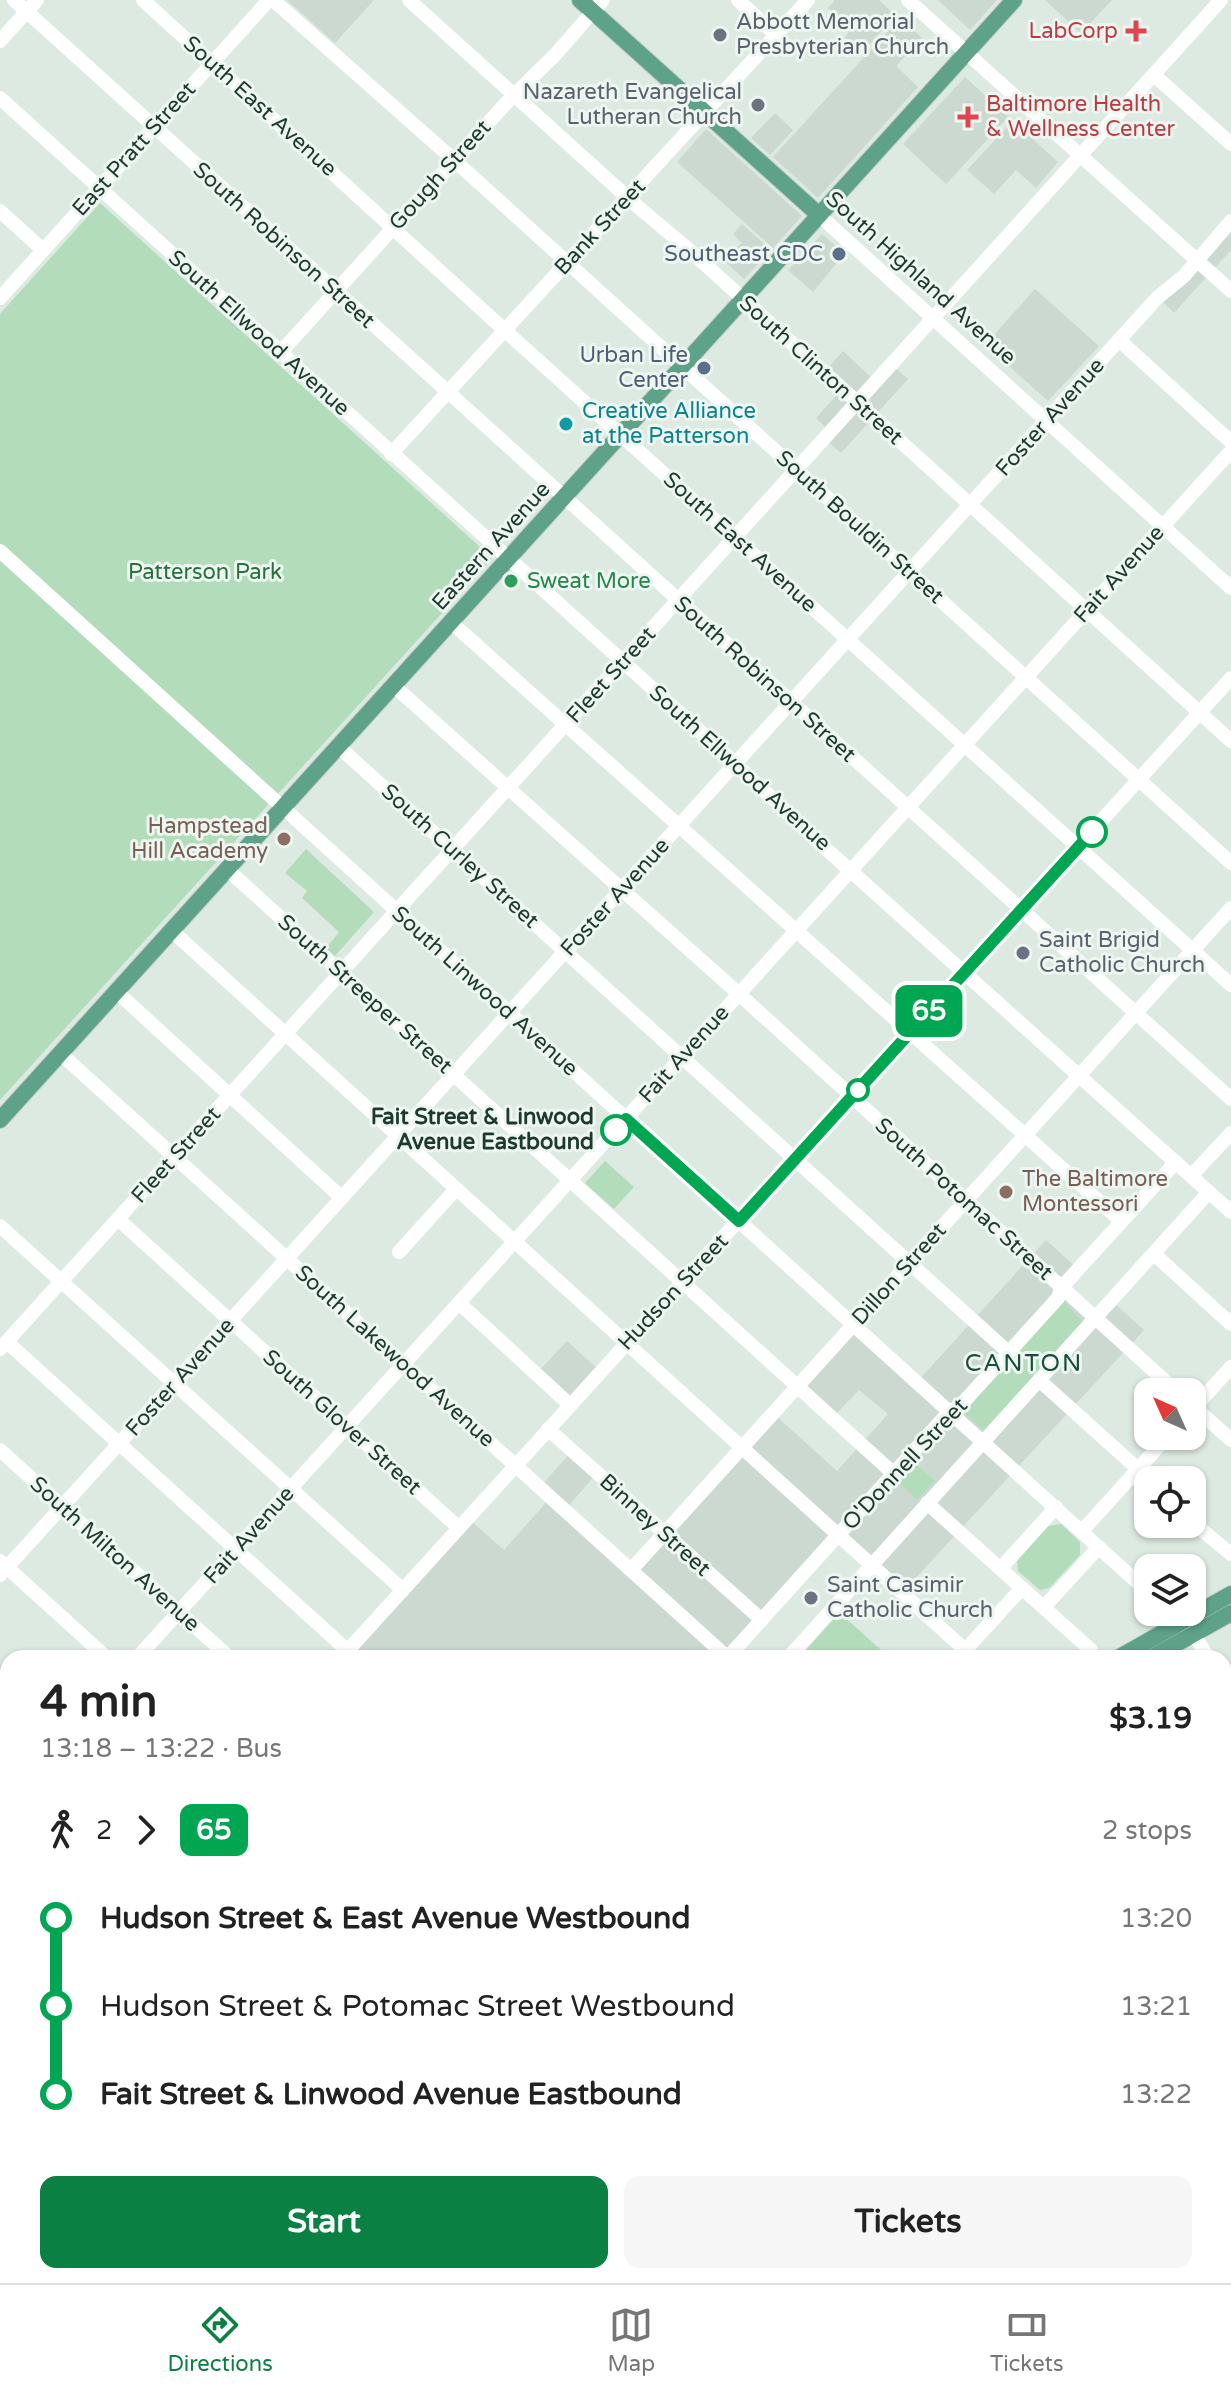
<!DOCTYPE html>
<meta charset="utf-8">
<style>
body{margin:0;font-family:"Varela Round",sans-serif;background:#f6f6f6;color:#222;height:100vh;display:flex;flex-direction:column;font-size:30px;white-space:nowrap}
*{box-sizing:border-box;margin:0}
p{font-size:26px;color:#767676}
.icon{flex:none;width:44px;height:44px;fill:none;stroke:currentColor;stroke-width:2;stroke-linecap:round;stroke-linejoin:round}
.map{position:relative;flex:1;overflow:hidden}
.side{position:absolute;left:0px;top:1650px;width:1232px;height:634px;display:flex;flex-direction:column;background:#fff;border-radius:24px 24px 0 0;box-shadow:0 2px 6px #0004}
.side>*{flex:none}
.badge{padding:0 16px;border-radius:12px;font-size:28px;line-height:52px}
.needle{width:52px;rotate:315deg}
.buttons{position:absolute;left:1134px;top:1378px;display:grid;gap:16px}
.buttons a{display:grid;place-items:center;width:72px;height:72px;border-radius:16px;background:#fff;box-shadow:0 2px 6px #0004;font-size:40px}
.map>.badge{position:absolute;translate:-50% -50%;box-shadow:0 0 0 4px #fff}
.legs{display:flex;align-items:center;gap:12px;height:88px;padding:0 40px;font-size:26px}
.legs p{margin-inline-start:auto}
.headline{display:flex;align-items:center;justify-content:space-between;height:136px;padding:0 40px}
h1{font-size:44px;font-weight:700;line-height:60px}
.action{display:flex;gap:16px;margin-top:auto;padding:16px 40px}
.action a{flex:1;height:92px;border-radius:16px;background:#0b8043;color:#fff;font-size:32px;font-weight:700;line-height:92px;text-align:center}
.action a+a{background:#f6f6f6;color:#222}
ul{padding:0 40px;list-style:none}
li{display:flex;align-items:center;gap:28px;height:88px;font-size:30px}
li i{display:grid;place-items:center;width:12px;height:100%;margin:0 10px;background:currentColor}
li i::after{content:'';width:20px;height:20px;margin:-10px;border:6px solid;border-radius:50%;background:#fff}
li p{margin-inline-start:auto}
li:first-child i{background:linear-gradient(#0000 50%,currentColor 0)}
li:last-child i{background:linear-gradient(currentColor 50%,#0000 0)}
.tab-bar{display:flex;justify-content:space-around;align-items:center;height:112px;border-top:2px solid #e0e0e0;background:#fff;font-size:22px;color:#767676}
.tab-bar a{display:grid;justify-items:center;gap:4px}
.tab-bar .selected{color:#0b8043}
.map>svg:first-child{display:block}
.built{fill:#cbd9d1}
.green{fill:#b3ddba}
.water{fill:#80cfd3}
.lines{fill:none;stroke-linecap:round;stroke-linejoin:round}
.major-casing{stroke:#c0c8c5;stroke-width:18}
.minor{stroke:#fff;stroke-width:14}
.major{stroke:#5ea289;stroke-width:16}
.line-1-casing{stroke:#fff;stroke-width:18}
.line-1{stroke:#00a651;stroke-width:12}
.health-dot{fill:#e0444e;stroke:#edf6f0;stroke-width:3}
.worship-dot{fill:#6b7280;stroke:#edf6f0;stroke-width:3}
.service-dot{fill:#5c6f8a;stroke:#edf6f0;stroke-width:3}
.culture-dot{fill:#0f9aa8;stroke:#edf6f0;stroke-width:3}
.leisure-dot{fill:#2e9e5b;stroke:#edf6f0;stroke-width:3}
.stop-1-dot{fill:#fff;stroke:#00a651;stroke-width:4}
.education-dot{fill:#8d6e63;stroke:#edf6f0;stroke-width:3}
.labels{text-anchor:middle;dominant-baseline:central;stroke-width:6;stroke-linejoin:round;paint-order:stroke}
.worship-label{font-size:22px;fill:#5b616d;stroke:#edf6f0;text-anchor:start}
.health-label{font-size:22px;fill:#be3a42;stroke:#edf6f0;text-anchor:end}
.street-label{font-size:22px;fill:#1e392f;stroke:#edf6f0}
.service-label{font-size:22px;fill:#4e5e75;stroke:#edf6f0;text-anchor:end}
.culture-label{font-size:22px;fill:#0d838f;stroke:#edf6f0;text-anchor:start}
.park-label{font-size:22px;fill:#26723c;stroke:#edf6f0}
.leisure-label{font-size:22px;fill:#27864d;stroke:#edf6f0;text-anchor:start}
.education-label{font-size:22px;fill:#785e54;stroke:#edf6f0;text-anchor:end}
.stop-label{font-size:22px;font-weight:bold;fill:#1e392f;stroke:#edf6f0;text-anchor:end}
.neighbourhood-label{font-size:24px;letter-spacing:2px;fill:#194c3a;stroke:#edf6f0}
</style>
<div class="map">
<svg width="1231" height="2283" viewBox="0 0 1231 2283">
<rect width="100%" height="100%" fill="#dceae2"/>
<g class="built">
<polygon points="287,0 374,0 335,43"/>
<polygon points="835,0 879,0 896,16 861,53 845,37 851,29 828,8"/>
<polygon points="938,0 997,0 970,30"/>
<polygon points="1045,0 1112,0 1081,33"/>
<polygon points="900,18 922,38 896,66 918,87 818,198 773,157"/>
<polygon points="965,77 1008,117 946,184 903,144"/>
<polygon points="775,113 793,130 770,155 751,138"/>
<polygon points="1013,121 1058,162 1036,188 1016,170 994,194 967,170"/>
<polygon points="706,129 802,216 773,248 677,162"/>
<polygon points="1231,220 1231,250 1174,313 1160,299"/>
<polygon points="742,224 771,250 744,279 722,259 742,243 733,234"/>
<polygon points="822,234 844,254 813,292 788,270"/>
<polygon points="1035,289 1099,346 1048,401 985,345"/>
<polygon points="843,351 876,382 892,365 908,379 841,453 825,439 830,432 816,418 843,388 825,371"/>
<polygon points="1046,1240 1079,1270 1064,1287 1097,1318 1112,1301 1144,1330 902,1593 843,1538 743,1649 742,1658 345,1658 470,1520 504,1550 550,1498 540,1487 573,1450 597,1473 565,1510 631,1571 773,1413 837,1471 888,1414 859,1390 832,1418 797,1386 854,1325 917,1382"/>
<polygon points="567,1341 603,1374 574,1408 536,1374"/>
</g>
<g class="green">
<polygon points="100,203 492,558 0,1100 0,314"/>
<polygon points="306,849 374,912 335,956 326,948 339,932 302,898 307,891 285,873"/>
<polygon points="605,1161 634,1187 614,1209 585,1183"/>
<polygon points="1062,1299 1083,1322 986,1429 982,1429 963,1412"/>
<polygon points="916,1464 935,1481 917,1500 899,1483"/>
<polygon points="1061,1524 1080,1542 1080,1555 1049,1588 1040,1590 1018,1571 1017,1561 1048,1526"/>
<polygon points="840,1612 840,1613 890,1658 799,1658"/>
</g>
<polygon class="water" points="1231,1885 1231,2283 0,2283 0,1956 8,1955 8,2276 1224,2276 1224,1889"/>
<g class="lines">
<defs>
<g id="major">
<polyline points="580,0 819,215"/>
<polyline points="0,1120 1014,0"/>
<polyline points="1118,1658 1231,1594"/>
<polyline points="1151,1658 1231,1613"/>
<polyline points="0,1848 8,1847"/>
<polyline points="0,1863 8,1862"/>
</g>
</defs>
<use href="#major" class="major-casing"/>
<g class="minor">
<polyline points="14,0 1231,1099"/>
<polyline points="143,0 500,326 1231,985"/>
<polyline points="273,0 454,160 1231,863"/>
<polyline points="409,0 637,206 687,248 1231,741"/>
<polyline points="738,0 776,35"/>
<polyline points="908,0 1231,291"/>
<polyline points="0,41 37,0"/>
<polyline points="1154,75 1231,144"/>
<polyline points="0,98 736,764 815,839 1231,1212"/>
<polyline points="0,211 43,250"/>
<polyline points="819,215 1231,588"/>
<polyline points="0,298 269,0"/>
<polyline points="1119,340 1231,442"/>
<polyline points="280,353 508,101 555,55 603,0"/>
<polyline points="391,454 808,0"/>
<polyline points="0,551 1148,1592"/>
<polyline points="452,623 1121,1221"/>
<polyline points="394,686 739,994 1177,1392"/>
<polyline points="339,747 1008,1352"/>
<polyline points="228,870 894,1474"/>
<polyline points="172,931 974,1658"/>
<polyline points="117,992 342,1198"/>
<polyline points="61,1054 728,1658"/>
<polyline points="1191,1176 1231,1133"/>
<polyline points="118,1219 459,1528"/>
<polyline points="0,1226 403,1590"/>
<polyline points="399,1252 456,1189"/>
<polyline points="1154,1254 1231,1324"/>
<polyline points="459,1303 570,1405"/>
<polyline points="7,1342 348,1651"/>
<polyline points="0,1349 1221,0"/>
<polyline points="1039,1380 1138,1469"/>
<polyline points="1192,1405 1231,1440"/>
<polyline points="1192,1410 1231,1367"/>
<polyline points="548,1429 762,1620"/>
<polyline points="0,1450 230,1658"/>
<polyline points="927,1503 1091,1650"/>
<polyline points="1192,1522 1231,1554"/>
<polyline points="1082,1531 1168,1436"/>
<polyline points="0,1561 107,1658"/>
<polyline points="1001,1568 1056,1507"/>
<polyline points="631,1570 1231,908"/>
<polyline points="0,1575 1157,298 1184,276 1231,221"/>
<polyline points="1044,1607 1099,1547"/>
<polyline points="1169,1612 1194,1634 1208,1658"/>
<polyline points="728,1657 950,1411 960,1406 1058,1298 1061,1288 1176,1162"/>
<polyline points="137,1658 1231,451"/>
<polyline points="341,1658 1231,678"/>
<polyline points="788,1658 1209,1192"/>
<polyline points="958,1658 1022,1588"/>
<polyline points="0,1676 8,1683"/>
<polyline points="1224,1685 1231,1697"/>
<polyline points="0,1729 8,1729"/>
<polyline points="0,1773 8,1772"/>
</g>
<use href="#major" class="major"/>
</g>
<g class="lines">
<defs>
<polyline id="line-1" points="616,1130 626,1119 739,1221 1092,832"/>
</defs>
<use href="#line-1" class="line-1-casing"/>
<use href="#line-1" class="line-1"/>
</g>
<g class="health-dot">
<path d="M1132 19h8v8h8v8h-8v8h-8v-8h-8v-8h8z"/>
<path d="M964 105h8v8h8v8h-8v8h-8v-8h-8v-8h8z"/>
</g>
<g class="worship-dot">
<circle cx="720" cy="35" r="8"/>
<circle cx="758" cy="105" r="8"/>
<circle cx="1023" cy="953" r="8"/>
<circle cx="811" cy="1598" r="8"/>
</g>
<g class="service-dot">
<circle cx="839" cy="254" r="8"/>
<circle cx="704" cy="368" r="8"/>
</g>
<circle class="culture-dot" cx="566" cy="424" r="8"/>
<circle class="leisure-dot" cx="511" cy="581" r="8"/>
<g class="stop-1-dot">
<circle cx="1092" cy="832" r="14"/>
<circle cx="858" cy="1090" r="10"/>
<circle cx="616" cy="1130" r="14"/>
</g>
<g class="education-dot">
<circle cx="284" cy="839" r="8"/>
<circle cx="1006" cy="1192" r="8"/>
</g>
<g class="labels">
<g class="worship-label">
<text x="736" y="22">Abbott Memorial<tspan x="736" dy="25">Presbyterian Church</tspan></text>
<text x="742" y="92" text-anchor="end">Nazareth Evangelical<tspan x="742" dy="25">Lutheran Church</tspan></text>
<text x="1039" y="940">Saint Brigid<tspan x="1039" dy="25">Catholic Church</tspan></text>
<text x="827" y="1585">Saint Casimir<tspan x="827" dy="25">Catholic Church</tspan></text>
</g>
<g class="health-label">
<text x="1118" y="31">LabCorp</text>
<text x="986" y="104" text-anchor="start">Baltimore Health<tspan x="986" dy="25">&amp; Wellness Center</tspan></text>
</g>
<g class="street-label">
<text transform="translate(260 106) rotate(42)">South East Avenue</text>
<text transform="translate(134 149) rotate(-48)">East Pratt Street</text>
<text transform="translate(440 175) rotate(-48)">Gough Street</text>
<text transform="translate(600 227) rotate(-47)">Bank Street</text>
<text transform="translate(284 245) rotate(42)">South Robinson Street</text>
<text transform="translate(921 278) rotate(42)">South Highland Avenue</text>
<text transform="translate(259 333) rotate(42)">South Ellwood Avenue</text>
<text transform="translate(821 370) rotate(42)">South Clinton Street</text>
<text transform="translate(1050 417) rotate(-48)">Foster Avenue</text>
<text transform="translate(860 527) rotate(42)">South Bouldin Street</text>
<text transform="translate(740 542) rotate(42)">South East Avenue</text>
<text transform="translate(491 546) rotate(-48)">Eastern Avenue</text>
<text transform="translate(1119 574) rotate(-48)">Fait Avenue</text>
<text transform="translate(611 675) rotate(-48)">Fleet Street</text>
<text transform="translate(765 679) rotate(42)">South Robinson Street</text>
<text transform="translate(740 768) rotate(42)">South Ellwood Avenue</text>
<text transform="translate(460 856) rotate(42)">South Curley Street</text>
<text transform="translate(615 897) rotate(-48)">Foster Avenue</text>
<text transform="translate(485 991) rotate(42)">South Linwood Avenue</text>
<text transform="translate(365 994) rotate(42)">South Streeper Street</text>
<text transform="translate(684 1054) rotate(-48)">Fait Avenue</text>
<text transform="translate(176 1155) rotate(-48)">Fleet Street</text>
<text transform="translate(964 1199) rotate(42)">South Potomac Street</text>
<text transform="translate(899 1274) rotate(-48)">Dillon Street</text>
<text transform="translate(673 1292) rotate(-47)">Hudson Street</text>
<text transform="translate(395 1356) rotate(42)">South Lakewood Avenue</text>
<text transform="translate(180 1377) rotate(-48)">Foster Avenue</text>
<text transform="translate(342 1422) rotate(42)">South Glover Street</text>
<text transform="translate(905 1464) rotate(-47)">O'Donnell Street</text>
<text transform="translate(655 1525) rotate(42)">Binney Street</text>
<text transform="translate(249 1535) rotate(-48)">Fait Avenue</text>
<text transform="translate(115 1554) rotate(42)">South Milton Avenue</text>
</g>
<g class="service-label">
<text x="823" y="254">Southeast CDC</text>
<text x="688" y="355">Urban Life<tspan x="688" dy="25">Center</tspan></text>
</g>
<g class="culture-label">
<text x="582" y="411">Creative Alliance<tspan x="582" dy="25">at the Patterson</tspan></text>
</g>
<g class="park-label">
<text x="205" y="572">Patterson Park</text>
</g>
<g class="leisure-label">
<text x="527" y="581">Sweat More</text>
</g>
<g class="education-label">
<text x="268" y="826">Hampstead<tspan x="268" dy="25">Hill Academy</tspan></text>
<text x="1022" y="1179" text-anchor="start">The Baltimore<tspan x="1022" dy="25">Montessori</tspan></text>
</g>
<g class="stop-label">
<text x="594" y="1117">Fait Street &amp; Linwood<tspan x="594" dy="25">Avenue Eastbound</tspan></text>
</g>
<g class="neighbourhood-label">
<text x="1024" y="1363">CANTON</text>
</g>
</g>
</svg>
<div class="buttons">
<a><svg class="needle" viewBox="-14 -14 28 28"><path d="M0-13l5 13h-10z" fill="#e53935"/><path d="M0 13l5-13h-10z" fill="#767676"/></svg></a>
<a><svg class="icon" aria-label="locate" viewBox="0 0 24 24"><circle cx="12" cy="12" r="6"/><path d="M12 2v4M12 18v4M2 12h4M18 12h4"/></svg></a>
<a><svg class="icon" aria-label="layers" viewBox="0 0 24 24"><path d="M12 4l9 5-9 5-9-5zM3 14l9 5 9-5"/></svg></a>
</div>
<b class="badge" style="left:929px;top:1011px;background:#00a651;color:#fff">65</b>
<section class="side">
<div class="headline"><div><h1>4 min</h1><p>13:18 – 13:22 · Bus</p></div><b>$3.19</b></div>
<div class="legs"><svg class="icon" aria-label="walk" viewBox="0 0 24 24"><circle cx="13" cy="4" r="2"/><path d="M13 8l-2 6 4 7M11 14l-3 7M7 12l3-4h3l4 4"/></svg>2<svg class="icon" aria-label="forward" viewBox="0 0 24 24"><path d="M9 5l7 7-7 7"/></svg><b class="badge" style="background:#00a651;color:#fff">65</b><p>2 stops</p></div>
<ul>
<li><i style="color:#00a651"></i><b>Hudson Street &amp; East Avenue Westbound</b><p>13:20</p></li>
<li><i style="color:#00a651"></i><span>Hudson Street &amp; Potomac Street Westbound</span><p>13:21</p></li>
<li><i style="color:#00a651"></i><b>Fait Street &amp; Linwood Avenue Eastbound</b><p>13:22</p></li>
</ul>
<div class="action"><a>Start</a><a>Tickets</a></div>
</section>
</div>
<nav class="tab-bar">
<a class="selected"><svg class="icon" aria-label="directions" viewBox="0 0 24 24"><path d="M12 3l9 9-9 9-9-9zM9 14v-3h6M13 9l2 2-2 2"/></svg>Directions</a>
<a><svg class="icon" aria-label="map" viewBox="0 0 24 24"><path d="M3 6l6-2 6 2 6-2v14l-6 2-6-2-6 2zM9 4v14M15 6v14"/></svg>Map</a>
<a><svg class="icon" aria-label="tickets" viewBox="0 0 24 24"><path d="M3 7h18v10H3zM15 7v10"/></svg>Tickets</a>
</nav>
